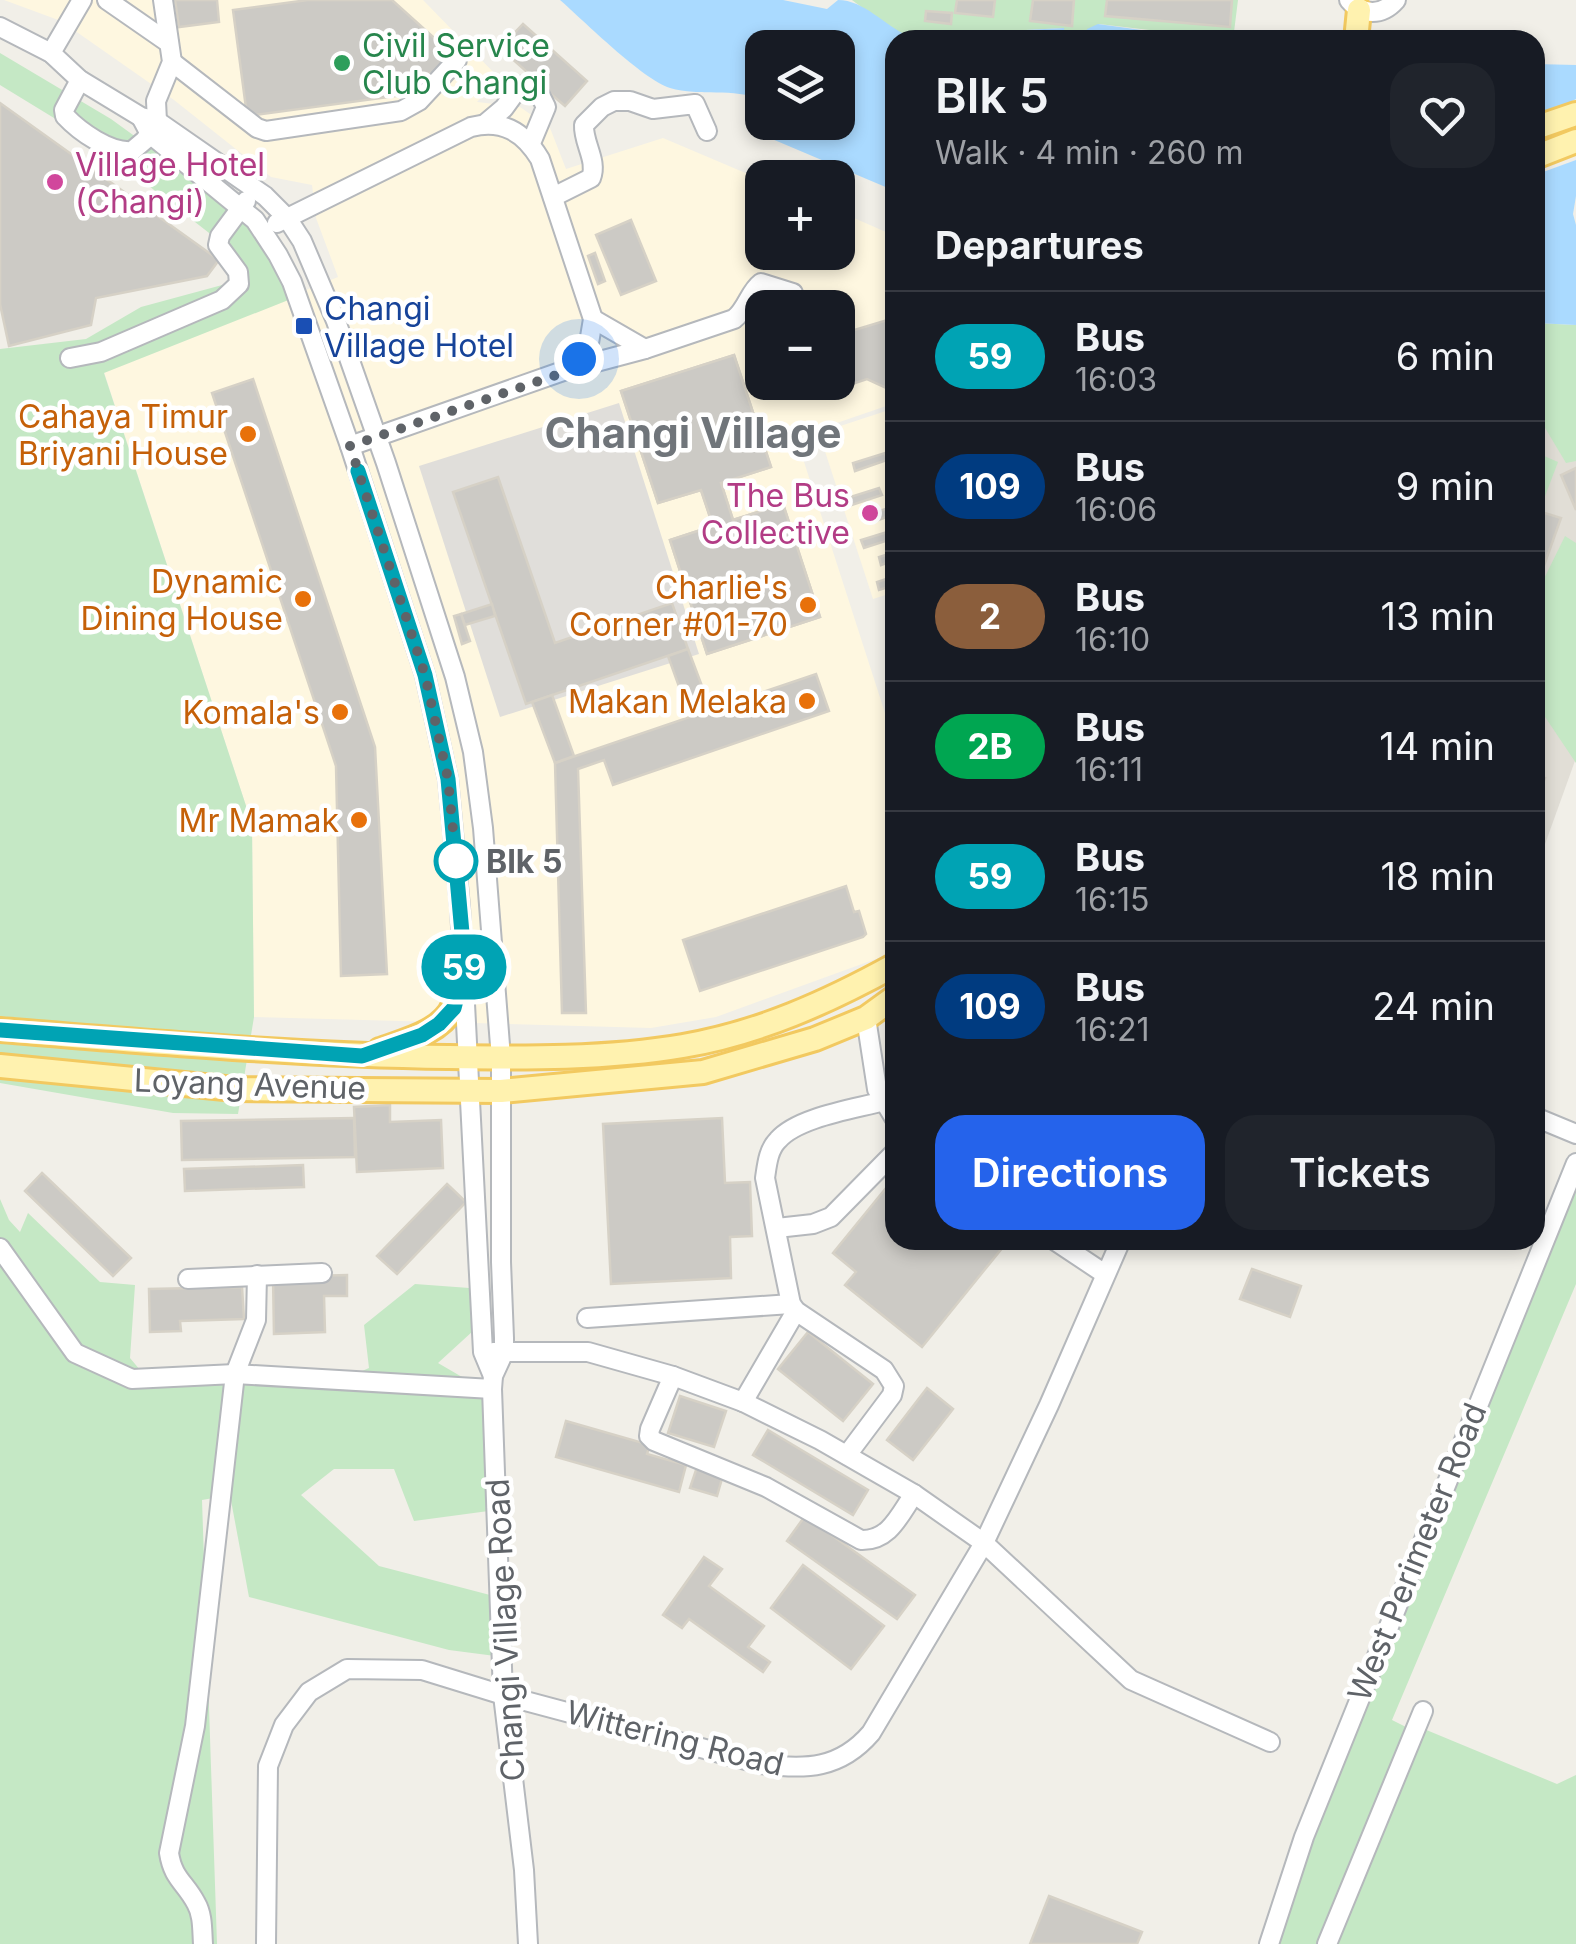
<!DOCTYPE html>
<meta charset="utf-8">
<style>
body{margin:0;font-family:Inter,sans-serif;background:#20242c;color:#f1f3f6;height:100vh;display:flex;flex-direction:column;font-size:38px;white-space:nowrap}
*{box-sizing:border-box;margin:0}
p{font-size:32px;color:#9ea1a6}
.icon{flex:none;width:55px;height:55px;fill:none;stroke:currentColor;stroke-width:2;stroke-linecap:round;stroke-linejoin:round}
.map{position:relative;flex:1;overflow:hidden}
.details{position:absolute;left:885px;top:30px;width:660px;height:1220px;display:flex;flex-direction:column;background:#171b24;border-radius:30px;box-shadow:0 5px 15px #0003}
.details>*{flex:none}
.badge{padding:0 20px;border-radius:32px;font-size:35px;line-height:65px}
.tools{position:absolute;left:745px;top:30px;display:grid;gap:20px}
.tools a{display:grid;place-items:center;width:110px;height:110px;border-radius:20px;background:#171b24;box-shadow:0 5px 15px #0003;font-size:50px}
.you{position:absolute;width:50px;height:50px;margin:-25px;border:8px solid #fff;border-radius:50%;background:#1a73e8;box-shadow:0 0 0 15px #1a73e833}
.map>.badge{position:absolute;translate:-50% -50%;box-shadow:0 0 0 5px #fff}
h2{padding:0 50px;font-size:38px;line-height:90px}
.round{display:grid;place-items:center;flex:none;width:105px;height:105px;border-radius:30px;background:#20242c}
.overview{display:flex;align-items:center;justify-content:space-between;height:170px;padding:0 50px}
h1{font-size:48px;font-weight:600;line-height:75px}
.cta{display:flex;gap:20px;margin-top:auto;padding:20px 50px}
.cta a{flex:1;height:115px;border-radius:30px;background:#2563eb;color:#fff;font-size:40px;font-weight:600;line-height:115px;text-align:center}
.cta a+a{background:#20242c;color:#f1f3f6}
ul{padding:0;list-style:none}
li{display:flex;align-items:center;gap:30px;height:130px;padding:0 50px;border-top:2px solid #363941}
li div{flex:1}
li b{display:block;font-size:38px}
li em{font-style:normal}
li .badge{min-width:110px;font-weight:700;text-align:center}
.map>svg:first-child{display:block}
.commercial{fill:#fef7e0;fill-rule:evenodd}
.industrial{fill:#e0deda}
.education{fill:#e1ded6}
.green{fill:#c5e8c5}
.water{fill:#aadaff}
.pier{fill:#f1efe8}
.building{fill:#cccac5;stroke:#d6d1c6;stroke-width:2.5}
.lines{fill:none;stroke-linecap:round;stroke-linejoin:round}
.minor-casing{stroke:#b5b8bc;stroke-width:22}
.major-casing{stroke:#f2c960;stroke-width:28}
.minor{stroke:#fff;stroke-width:18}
.major{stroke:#fff2af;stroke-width:22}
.line-casing{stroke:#fff;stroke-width:22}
.line{stroke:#00a3b4;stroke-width:15}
.walk{stroke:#5f6368;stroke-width:10;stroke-dasharray:0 18}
.leisure-dot{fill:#2e9e5b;stroke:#fff;stroke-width:4}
.hotel-dot{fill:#d1479c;stroke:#fff;stroke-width:4}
.transit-dot{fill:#1a4fb4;stroke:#fff;stroke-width:4}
.food-dot{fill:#e8710a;stroke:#fff;stroke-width:4}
.stop-dot{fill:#fff;stroke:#00a3b4;stroke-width:5}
.labels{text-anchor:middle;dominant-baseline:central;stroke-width:9;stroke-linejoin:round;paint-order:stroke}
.leisure-label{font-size:32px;fill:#27864d;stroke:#fff;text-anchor:start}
.hotel-label{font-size:32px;fill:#b23c85;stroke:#fff;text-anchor:start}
.transit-label{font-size:32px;fill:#164399;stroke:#fff;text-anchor:start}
.food-label{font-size:32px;fill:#c56008;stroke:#fff;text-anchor:end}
.stop-label{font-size:32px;font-weight:bold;fill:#5f6368;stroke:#fff;text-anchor:start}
.street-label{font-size:32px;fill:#5f6368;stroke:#fff}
.district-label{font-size:42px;font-weight:bold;fill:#70757a;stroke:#fff}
</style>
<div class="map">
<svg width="1576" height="1944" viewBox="0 0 1576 1944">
<rect width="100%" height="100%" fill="#f1efe8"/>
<g class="commercial">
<path d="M4,0h419l76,78 -22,24 43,5 30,21 16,41 97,-31 99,42v72h76v-41l57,25v167l-99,34 99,307v208l-179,65 -65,11 -397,-11 -2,-193 -148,-452 234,-95 -22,-59 -4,-33 -41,-8 -97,-77 -113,-79zM762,308h76v74h-76z"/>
<polygon points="895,408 895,592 873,599 819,433"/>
</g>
<polygon class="industrial" points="619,403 699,654 500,717 419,466"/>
<polygon class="education" points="1535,423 1576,438 1576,758 1535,872"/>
<g class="green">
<polygon points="852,0 1238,0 1233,40 1099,24 1086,38 1064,37 1064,28 907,36 888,27"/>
<polygon points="0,53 111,119 242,214 267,239 291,299 104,373 252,824 254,1017 238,1114 173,1113 0,1083 0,349 86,339 141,307 237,281 236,254 90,140 0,85"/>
<polygon points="1535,323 1576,325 1576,461 1566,463 1535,411"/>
<polygon points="1535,452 1558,462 1544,499 1535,495"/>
<polygon points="1565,536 1576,543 1576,763 1535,702 1535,597"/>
<polygon points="1576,1185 1576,1284 1392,1720 1406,1727 1316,1944 1278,1944 1312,1840"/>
<polygon points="0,1199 9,1220 20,1232 28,1213 100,1282 135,1285 130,1358 140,1370 186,1379 337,1382 369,1368 364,1325 415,1284 483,1289 485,1320 438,1363 493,1395 496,1510 414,1521 394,1469 334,1469 301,1495 379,1566 490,1595 503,1657 449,1650 249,1597 230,1495 202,1500 217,1944 0,1944"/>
<polygon points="1424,1729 1557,1784 1576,1775 1576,1944 1335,1944"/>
</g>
<g class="water">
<path d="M560,0h223l44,9 11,-9c26,0 46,25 70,36l156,-8 1,9 20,1 2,-9 11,-5 116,16h-319v151l-137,-58 4,-13v2h76v-74h-76v52c-29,-13 -62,-3 -92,-12 -28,-9 -86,-67 -110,-88z"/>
<polygon points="1535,64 1576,65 1576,196 1573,214 1576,225 1576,325 1535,323"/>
</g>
<polygon class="pier" points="1576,99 1576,160 1535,175 1535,120"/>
<g class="building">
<polygon points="175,0 217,0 219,22 179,27"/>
<polygon points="308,0 392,0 451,53 434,73 409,76 411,94 255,115 246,108 233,10"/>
<polygon points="957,0 995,0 993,17 955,13"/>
<polygon points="1033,0 1074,0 1072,26 1030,21"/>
<polygon points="1107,0 1232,0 1230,27 1105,16"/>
<polygon points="926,11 952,13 951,24 925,21"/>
<polygon points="523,24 587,81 565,106 545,89 535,101 524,91 535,79 500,48"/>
<polygon points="0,103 219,260 207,276 96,298 91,325 9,346 0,304"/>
<polygon points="631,220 656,281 621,295 596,235"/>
<polygon points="595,253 605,281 598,284 588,256"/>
<polygon points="895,308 895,373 892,380 895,392 867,379 813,397 808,382 838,382 838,335 891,319"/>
<polygon points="734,355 771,467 721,483 733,520 783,504 820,617 707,654 670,540 713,526 701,490 658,503 621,391"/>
<polygon points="734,355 771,467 721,483 733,520 783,504 820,617 707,654 670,540 713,526 701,490 658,503 621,391"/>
<polygon points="253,379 375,747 387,974 341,976 336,766 212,393"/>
<polygon points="885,453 887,460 855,471 853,463"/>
<polygon points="1576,468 1576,510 1561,475"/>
<polygon points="498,477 555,643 672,603 688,649 526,704 453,492"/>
<polygon points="879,488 882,495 849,506 847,498"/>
<polygon points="895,506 895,514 873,522 870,514"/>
<polygon points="1535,510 1561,518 1536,588 1535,587"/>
<polygon points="894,530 895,538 864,548 861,540"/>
<polygon points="895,552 895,560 881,565 879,557"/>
<polygon points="895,576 895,585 879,590 877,582"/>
<polygon points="492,604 495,616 465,625 461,614"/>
<polygon points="461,614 470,641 462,644 454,616"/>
<polygon points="688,649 711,710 690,717 668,656"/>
<polygon points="816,674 829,711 613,785 604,760 578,769 586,1013 562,1013 555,763"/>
<polygon points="552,695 574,756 555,763 532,702"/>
<polygon points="1535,774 1545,778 1535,803"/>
<polygon points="846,886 854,912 859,911 866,934 863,937 700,991 683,940"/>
<polygon points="390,1105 390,1122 441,1120 443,1168 357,1172 354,1107"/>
<polygon points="354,1118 355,1157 182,1160 181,1121"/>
<polygon points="722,1118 725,1183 750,1182 752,1236 730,1237 731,1278 611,1284 603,1124"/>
<polygon points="303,1165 304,1187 185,1191 184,1169"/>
<polygon points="42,1173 131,1258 113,1276 25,1191"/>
<polygon points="895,1177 895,1240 996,1240 1003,1247 922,1347 845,1285 856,1272 833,1253"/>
<polygon points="447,1184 466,1202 397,1274 377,1256"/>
<polygon points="1252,1269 1301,1286 1290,1317 1240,1299"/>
<polygon points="347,1275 347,1296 324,1296 325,1332 274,1334 273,1277"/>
<polygon points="242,1287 244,1319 180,1321 181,1331 150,1332 149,1289"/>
<polygon points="808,1332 873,1384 843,1421 778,1369"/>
<polygon points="927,1388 953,1409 913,1460 887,1440"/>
<polygon points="680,1396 726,1411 714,1447 668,1433"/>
<polygon points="566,1421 650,1445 647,1454 686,1465 679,1492 556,1457"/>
<polygon points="768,1430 868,1490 853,1515 753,1455"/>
<polygon points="697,1467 723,1475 717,1496 690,1488"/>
<polygon points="805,1516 915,1595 897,1619 787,1541"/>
<polygon points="704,1557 722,1569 709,1586 764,1626 748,1647 770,1662 763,1672 689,1619 682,1628 663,1615"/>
<polygon points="803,1565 884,1626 851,1669 771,1608"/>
<polygon points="1049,1896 1142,1932 1137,1944 1030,1944"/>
</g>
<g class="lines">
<defs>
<g id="minor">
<polyline points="107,0 169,43"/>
<path d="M1349,0c14,16 33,16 47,0"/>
<polyline points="0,27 51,53 80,80 141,117 157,121 265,196 287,218 302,241 336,321 386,463 455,677 473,752 483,828 501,1058 501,1262 504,1338 504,1352 493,1376 492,1389 503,1695 524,1870 528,1944"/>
<polyline points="51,53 82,0"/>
<polyline points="172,62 257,128 266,131 401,111 419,101 457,60"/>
<path d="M80,80l-16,30 1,6c15,16 45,37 67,35l13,-11 12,-19 -1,-20 16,-39 -9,-62"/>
<polyline points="141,117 150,134 255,220 278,255 292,282 350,446 425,675 448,779 460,907 483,1352 493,1376"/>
<polyline points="485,124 504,108 520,86 529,85"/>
<polyline points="531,143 546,107 540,95"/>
<path d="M553,197l38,-19c7,-17 -8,-35 -7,-53l18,-18 12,-6h16l23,8 42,-5 12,27"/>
<path d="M277,223l194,-96c31,-8 53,5 69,32l53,160 -4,24 -18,27"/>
<polyline points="593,319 645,349"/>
<polyline points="70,358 101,352 222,300 239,284 238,272 218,245 220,236 246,201"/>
<path d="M350,446l216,-76 79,-21 89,-30c13,-10 15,-27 27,-36l32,10"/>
<polyline points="866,1018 877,1089 895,1119"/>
<polyline points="1535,1117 1576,1134"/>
<polyline points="777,1228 813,1224 831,1217 895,1152"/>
<polyline points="1054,1240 1105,1274"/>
<polyline points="0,1248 75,1353 132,1379 235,1374 492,1389"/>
<polyline points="188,1279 322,1273"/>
<polyline points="587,1318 791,1304"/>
<polyline points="493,1352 588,1352 673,1376 743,1402 820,1440 914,1494 984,1543 1131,1680 1270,1742"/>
<path d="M673,1376l-23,53 -1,7 5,5 112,46 95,53c28,1 38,-24 53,-46"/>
<polyline points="743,1402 796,1311"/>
<path d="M847,1455l45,-60 2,-9 -10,-16 -88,-59 -5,-7 -26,-126c2,-13 3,-28 13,-38 20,-23 77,-31 106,-39"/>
<path d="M203,1944c-1,-14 0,-29 -7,-41 -11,-21 -23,-24 -27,-50l26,-127 40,-352 21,-54 1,-45"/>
<path d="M266,1944l2,-178 16,-41 25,-33 38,-23 75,1 81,25 258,69c45,6 79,5 110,-31l113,-190 65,-138 72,-165"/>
<polyline points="1269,1944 1304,1837 1576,1163"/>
<polyline points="1327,1944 1423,1711"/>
</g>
<g id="major">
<polyline points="1356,40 1359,10"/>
<polyline points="1535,128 1576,114"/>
<polyline points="1535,157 1576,141"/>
<path d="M0,1030c149,12 298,25 448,27 77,1 159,2 235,-11 76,-13 145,-44 212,-81"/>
<path d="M380,1050c25,-9 63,-18 74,-45 5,-12 6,-26 11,-39"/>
<polyline points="0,1066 235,1089 501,1091 703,1072 815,1039 866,1018 895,997"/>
</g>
</defs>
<use href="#minor" class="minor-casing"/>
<use href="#major" class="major-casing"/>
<use href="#minor" class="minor"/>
<use href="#major" class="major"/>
</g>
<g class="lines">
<defs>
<polyline id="line" points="0,1030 362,1056 422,1035 439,1024 454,1008 465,966 448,779 425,675 358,471"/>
</defs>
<use href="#line" class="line-casing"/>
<use href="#line" class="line"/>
<polyline class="walk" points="456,861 457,871 448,779 425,675 350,446 571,370 579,359"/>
</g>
<circle class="leisure-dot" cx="342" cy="63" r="10"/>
<g class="hotel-dot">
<circle cx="55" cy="182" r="10"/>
<circle cx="870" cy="513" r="10"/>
</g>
<rect class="transit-dot" x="294" y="316" width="20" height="20" rx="5"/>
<g class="food-dot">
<circle cx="248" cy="434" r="10"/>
<circle cx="303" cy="599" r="10"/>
<circle cx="808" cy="605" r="10"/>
<circle cx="807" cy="701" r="10"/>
<circle cx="340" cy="712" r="10"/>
<circle cx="359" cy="820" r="10"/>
</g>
<circle class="stop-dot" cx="456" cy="861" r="20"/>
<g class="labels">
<g class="leisure-label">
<text x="362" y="45">Civil Service<tspan x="362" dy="37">Club Changi</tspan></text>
</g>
<g class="hotel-label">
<text x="75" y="164">Village Hotel<tspan x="75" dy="37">(Changi)</tspan></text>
<text x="850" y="495" text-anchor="end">The Bus<tspan x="850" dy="37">Collective</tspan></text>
</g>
<g class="transit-label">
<text x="324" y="308">Changi<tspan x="324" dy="37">Village Hotel</tspan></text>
</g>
<g class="food-label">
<text x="228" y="416">Cahaya Timur<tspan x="228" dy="37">Briyani House</tspan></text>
<text x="283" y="581">Dynamic<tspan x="283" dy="37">Dining House</tspan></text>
<text x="788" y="587">Charlie's<tspan x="788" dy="37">Corner #01-70</tspan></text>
<text x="787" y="701">Makan Melaka</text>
<text x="320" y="712">Komala's</text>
<text x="339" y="820">Mr Mamak</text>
</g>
<g class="stop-label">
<text x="486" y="861">Blk 5</text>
</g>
<g class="street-label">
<text transform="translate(250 1084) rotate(2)">Loyang Avenue</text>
<text transform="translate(1417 1552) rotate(-68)">West Perimeter Road</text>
<text transform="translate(505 1630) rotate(-93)">Changi Village Road</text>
<text transform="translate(675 1738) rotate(14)">Wittering Road</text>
</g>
<g class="district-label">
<text x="693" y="432">Changi Village</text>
</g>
</g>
</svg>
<div class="tools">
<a><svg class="icon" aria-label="layers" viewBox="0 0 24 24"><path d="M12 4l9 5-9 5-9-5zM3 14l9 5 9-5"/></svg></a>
<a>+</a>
<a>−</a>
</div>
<div class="you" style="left:579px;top:359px"></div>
<b class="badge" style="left:464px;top:967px;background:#00a3b4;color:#fff">59</b>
<section class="details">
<div class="overview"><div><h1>Blk 5</h1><p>Walk · 4 min · 260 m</p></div><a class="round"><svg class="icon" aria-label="heart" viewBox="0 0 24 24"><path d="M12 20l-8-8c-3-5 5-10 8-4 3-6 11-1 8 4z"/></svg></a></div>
<h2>Departures</h2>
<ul>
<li><span class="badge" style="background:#00a3b4;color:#fff">59</span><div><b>Bus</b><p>16:03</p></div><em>6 min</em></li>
<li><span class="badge" style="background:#003b80;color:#fff">109</span><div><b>Bus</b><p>16:06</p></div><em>9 min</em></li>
<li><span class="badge" style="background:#8b5e3c;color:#fff">2</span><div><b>Bus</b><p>16:10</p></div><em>13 min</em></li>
<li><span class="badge" style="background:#00a651;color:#fff">2B</span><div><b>Bus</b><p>16:11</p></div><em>14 min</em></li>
<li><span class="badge" style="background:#00a3b4;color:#fff">59</span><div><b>Bus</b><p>16:15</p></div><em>18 min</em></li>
<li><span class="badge" style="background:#003b80;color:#fff">109</span><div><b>Bus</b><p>16:21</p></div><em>24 min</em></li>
</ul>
<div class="cta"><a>Directions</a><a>Tickets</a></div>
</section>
</div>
